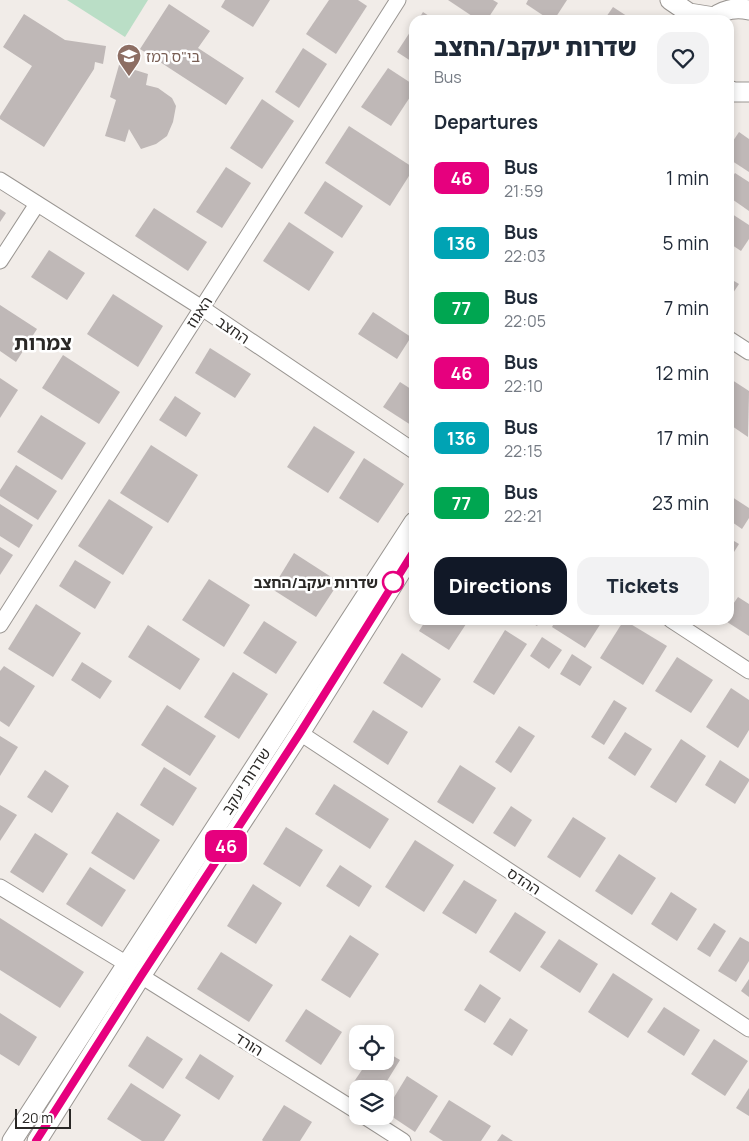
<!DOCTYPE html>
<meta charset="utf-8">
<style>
body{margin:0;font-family:Manrope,"Noto Sans Hebrew",sans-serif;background:#f2f2f3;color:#1f2937;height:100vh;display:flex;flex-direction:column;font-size:19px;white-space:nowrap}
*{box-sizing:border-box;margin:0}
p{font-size:16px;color:#747a83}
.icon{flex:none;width:28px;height:28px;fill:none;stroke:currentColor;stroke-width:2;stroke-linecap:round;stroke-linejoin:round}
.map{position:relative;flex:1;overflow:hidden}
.drawer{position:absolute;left:409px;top:15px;width:325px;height:610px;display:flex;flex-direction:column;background:#fff;border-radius:15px;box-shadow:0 2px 8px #0003}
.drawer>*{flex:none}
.badge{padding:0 10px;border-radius:8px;font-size:18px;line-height:32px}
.fabs{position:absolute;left:349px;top:1025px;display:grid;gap:10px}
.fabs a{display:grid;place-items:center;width:45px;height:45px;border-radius:10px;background:#fff;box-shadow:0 2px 8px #0003;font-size:25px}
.scale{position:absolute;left:15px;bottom:12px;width:56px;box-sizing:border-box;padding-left:5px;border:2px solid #2a2826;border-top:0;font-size:14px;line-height:18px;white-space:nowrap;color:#2a2826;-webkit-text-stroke:4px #fff;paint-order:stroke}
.map>.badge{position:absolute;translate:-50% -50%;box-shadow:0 0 0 2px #fff}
h2{padding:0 25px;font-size:19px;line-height:45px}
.round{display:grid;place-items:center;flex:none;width:52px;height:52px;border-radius:15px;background:#f2f2f3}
.overview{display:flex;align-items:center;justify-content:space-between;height:85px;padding:0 25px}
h1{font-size:24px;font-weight:800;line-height:38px}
.cta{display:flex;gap:10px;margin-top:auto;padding:10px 25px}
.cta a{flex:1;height:58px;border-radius:15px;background:#111827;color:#fff;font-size:20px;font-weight:800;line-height:58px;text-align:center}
.cta a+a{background:#f2f2f3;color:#1f2937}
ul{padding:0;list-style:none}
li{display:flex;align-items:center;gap:15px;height:65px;padding:0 25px}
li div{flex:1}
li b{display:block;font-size:19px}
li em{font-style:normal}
li .badge{min-width:55px;font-weight:700;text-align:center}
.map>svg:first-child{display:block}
.green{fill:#badec6}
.building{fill:#bfb8b7}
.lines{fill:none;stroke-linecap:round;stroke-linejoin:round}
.minor-casing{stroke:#9a9692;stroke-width:17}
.tertiary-casing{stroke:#9a9692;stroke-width:21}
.minor{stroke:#fff;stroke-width:15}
.tertiary{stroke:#fff;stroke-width:19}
.line-casing{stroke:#fff;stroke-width:11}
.line{stroke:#e6007e;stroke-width:8}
.stop-dot{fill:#fff;stroke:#e6007e;stroke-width:2.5}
.labels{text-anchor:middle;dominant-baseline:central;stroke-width:5;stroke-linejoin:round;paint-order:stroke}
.education-label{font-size:15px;fill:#785e54;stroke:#fff;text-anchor:start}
.street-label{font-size:15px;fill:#2a2826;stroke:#fff}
.stop-label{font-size:15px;font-weight:bold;fill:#2a2826;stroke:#fff;text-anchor:end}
.district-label{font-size:20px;font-weight:bold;fill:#2a2826;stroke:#fff}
</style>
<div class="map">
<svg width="749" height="1141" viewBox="0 0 749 1141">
<rect width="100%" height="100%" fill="#f1ece8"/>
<polygon class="green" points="67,0 148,0 125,37"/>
<g class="building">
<polygon points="225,0 270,0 253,27 221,7"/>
<polygon points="329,0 358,0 367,6 336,54 306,34"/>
<polygon points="448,0 493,0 498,3 487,20 478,20"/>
<polygon points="528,0 567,0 554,20 550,20 526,4"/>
<polygon points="169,4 210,31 198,48 244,78 226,105 140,49"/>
<polygon points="613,7 633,20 604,20"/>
<polygon points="423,12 435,20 418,20"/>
<polygon points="24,14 65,40 106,46 103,64 95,62 94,69 44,147 0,119 0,116 32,66 3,47"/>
<polygon points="414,26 414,63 397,52"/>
<polygon points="303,48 327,64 299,108 275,92"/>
<polygon points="119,65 148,74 146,85 158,88 172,98 176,106 173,122 167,136 156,144 141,149 129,129 125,142 105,136 116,100 110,97"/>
<polygon points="388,68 414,85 414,91 391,126 361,107"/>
<polygon points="262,99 294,121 262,169 230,148"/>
<polygon points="349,126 414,168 390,206 325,163"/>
<polygon points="739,132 749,139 749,172 729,159 729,147"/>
<polygon points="226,167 251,183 222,228 196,212"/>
<polygon points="735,173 749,182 749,211 729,197 729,182"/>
<polygon points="325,181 363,206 342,238 304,213"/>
<polygon points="154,208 207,242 188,271 135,236"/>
<polygon points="0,209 6,213 0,222"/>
<polygon points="729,212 749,225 749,239 741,251 729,243"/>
<polygon points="289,222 334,252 309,291 263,261"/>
<polygon points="49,250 85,273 67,300 31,277"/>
<polygon points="729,278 739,284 729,299"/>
<polygon points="113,294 163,326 138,367 87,334"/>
<polygon points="0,305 37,329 16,362 0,351"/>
<polygon points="373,312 411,337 397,359 358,334"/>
<polygon points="210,348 251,374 235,398 195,373"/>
<polygon points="63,355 120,392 99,424 42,388"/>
<polygon points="0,378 18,390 0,418"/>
<polygon points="729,378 749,391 748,437 729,424"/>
<polygon points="400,382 414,391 414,427 383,407"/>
<polygon points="175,396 201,413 186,437 159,420"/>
<polygon points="41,415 86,443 62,480 17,452"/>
<polygon points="314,426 355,452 328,493 287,467"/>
<polygon points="151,445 198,475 168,523 120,493"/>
<polygon points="364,458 404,484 378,523 339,498"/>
<polygon points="16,465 57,491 38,520 0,496 0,490"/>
<polygon points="729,495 749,508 749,518 742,529 729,520"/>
<polygon points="109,499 153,527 123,575 78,546"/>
<polygon points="0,504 33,525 19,548 0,536"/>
<polygon points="729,538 739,544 729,560"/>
<polygon points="0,547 13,555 0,575"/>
<polygon points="294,553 339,582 316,617 272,589"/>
<polygon points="75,560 111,582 95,609 59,586"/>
<polygon points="209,579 250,605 224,647 182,620"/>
<polygon points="738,597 749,604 749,636 724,620 729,620 729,610"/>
<polygon points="36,604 81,633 53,677 8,649"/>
<polygon points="426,620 467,620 468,621 449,650 419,631"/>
<polygon points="527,620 541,620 537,626"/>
<polygon points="556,620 603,620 585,648 552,627"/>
<polygon points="624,620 667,646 643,685 600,658"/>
<polygon points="264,621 297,642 276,674 243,653"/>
<polygon points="148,625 200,659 180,690 128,657"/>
<polygon points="505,630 527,644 494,695 473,682"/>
<polygon points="542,637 562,650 549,669 530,656"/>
<polygon points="402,653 441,679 422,708 383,683"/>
<polygon points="572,654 592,667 580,686 560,674"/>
<polygon points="677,657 713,680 691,713 655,691"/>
<polygon points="82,662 112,681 100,699 71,680"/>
<polygon points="4,666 35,686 9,727 0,721 0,671"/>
<polygon points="233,672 268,694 239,739 204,717"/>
<polygon points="731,688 749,700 749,730 738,748 706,727"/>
<polygon points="614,700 627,708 604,745 591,737"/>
<polygon points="167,705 216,736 190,776 141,745"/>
<polygon points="373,710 408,732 388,765 353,742"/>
<polygon points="519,726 535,736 511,773 495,762"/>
<polygon points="625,732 652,749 635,776 608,758"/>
<polygon points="0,736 18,747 0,776"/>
<polygon points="681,739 706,756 676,803 650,787"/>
<polygon points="720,760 749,779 749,781 735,804 705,785"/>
<polygon points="460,765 496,788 473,824 437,802"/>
<polygon points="164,767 197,788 173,826 140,805"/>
<polygon points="45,770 69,786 52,813 27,797"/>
<polygon points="334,784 389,819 370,849 315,814"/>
<polygon points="0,805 17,815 0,841"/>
<polygon points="511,806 532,820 515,847 493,833"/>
<polygon points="117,812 160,840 134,880 91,853"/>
<polygon points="573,817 606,838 580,878 547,857"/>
<polygon points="286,827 323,850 300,887 263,864"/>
<polygon points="35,833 68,854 43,893 10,872"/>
<polygon points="415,840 454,865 424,912 385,887"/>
<polygon points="619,854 656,878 632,915 595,891"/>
<polygon points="340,865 372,886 359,907 326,886"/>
<polygon points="90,867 126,890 102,927 66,904"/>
<polygon points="464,880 497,900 476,934 442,913"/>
<polygon points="253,884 282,903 256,944 227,926"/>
<polygon points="671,892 697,909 677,941 651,924"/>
<polygon points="515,912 546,932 520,972 489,952"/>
<polygon points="0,918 84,972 60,1008 0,970"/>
<polygon points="714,923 726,931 710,957 697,949"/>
<polygon points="350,935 379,954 350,998 321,980"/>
<polygon points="740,937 749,942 749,961 736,982 718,971"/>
<polygon points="559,939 598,964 580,993 540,967"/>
<polygon points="221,952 273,985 249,1022 197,989"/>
<polygon points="613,973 653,999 628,1038 588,1012"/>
<polygon points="749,979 749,997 741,991"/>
<polygon points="480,984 501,998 485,1023 464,1010"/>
<polygon points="664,1007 700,1030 684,1056 647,1032"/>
<polygon points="306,1009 342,1032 321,1065 285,1041"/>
<polygon points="0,1013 37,1037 19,1066 0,1054"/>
<polygon points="510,1018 528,1030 512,1056 493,1044"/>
<polygon points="147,1036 183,1059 163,1089 128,1066"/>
<polygon points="714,1039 748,1061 725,1096 691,1074"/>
<polygon points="385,1051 400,1060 382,1089 358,1089 358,1095 349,1089 368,1061 385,1061"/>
<polygon points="200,1054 234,1076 219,1100 185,1078"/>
<polygon points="407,1076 438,1096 415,1132 385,1112"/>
<polygon points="131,1083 181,1115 164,1141 142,1141 107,1119"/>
<polygon points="749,1088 749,1116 736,1108"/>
<polygon points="449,1100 491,1126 481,1141 443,1141 429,1132"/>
<polygon points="284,1105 312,1122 300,1141 263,1141 262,1140"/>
<polygon points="502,1134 513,1141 497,1141"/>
</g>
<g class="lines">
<defs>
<g id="minor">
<polyline points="0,180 202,308 414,451"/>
<polyline points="0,261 37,204"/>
<polyline points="729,339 749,352"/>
<polyline points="671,620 749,671"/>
<polyline points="0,625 398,0"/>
<polyline points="300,733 749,1029"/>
<polyline points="0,887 127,964"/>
<polyline points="141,976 358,1112"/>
<polyline points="364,1116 403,1141"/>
</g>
<g id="tertiary">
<polyline points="670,0 689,13 714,17"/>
<path d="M711,20c10,-10 24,-13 38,-10"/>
<polyline points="729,90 734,92 749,92"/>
<polyline points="12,1141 414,522"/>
<polyline points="37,1141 141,976 300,733 414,551"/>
</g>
</defs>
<use href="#minor" class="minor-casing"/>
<use href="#tertiary" class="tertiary-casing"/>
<use href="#minor" class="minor"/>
<use href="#tertiary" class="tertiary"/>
</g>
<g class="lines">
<defs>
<polyline id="line" points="36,1141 141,976 300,733 414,551"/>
</defs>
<use href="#line" class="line-casing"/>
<use href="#line" class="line"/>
</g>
<defs>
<symbol id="school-pin" viewBox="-11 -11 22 30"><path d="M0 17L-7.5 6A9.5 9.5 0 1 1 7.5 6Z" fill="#8d6e63" stroke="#fff"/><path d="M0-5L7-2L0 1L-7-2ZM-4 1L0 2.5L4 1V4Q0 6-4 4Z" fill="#fff"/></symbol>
</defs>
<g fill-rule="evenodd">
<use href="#school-pin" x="115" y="42" width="28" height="38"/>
</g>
<circle class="stop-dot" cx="393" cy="582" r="10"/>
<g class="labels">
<g class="education-label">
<text x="146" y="56">בי"ס רמז</text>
</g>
<g class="street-label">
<text transform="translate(199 312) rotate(-57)">האגוז</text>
<text transform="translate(233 330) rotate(34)">החצב</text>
<text transform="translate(246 781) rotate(-57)">שדרות יעקב</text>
<text transform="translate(524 881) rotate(33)">ההדס</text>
<text transform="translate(249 1044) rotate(32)">הורד</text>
</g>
<g class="stop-label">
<text x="378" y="582">שדרות יעקב/החצב</text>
</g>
<g class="district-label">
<text x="43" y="342">צמרות</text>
</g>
</g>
</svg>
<div class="fabs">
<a><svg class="icon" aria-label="locate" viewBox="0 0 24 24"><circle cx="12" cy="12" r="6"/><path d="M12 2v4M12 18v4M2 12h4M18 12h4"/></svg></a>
<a><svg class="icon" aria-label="layers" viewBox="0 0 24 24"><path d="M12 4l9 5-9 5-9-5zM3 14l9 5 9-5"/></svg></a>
</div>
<div class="scale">20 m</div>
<b class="badge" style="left:226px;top:846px;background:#e6007e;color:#fff">46</b>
<section class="drawer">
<div class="overview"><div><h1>שדרות יעקב/החצב</h1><p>Bus</p></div><a class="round"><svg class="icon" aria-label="heart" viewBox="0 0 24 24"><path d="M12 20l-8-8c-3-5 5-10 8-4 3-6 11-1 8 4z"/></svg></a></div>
<h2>Departures</h2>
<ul>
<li><span class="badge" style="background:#e6007e;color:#fff">46</span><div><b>Bus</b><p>21:59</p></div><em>1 min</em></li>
<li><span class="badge" style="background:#00a3b4;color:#fff">136</span><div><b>Bus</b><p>22:03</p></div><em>5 min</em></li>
<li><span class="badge" style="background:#00a651;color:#fff">77</span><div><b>Bus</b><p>22:05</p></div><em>7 min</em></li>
<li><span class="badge" style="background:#e6007e;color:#fff">46</span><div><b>Bus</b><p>22:10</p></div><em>12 min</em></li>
<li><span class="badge" style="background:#00a3b4;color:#fff">136</span><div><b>Bus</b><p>22:15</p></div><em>17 min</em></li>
<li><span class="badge" style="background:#00a651;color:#fff">77</span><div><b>Bus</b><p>22:21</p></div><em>23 min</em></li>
</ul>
<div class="cta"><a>Directions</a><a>Tickets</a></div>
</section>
</div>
